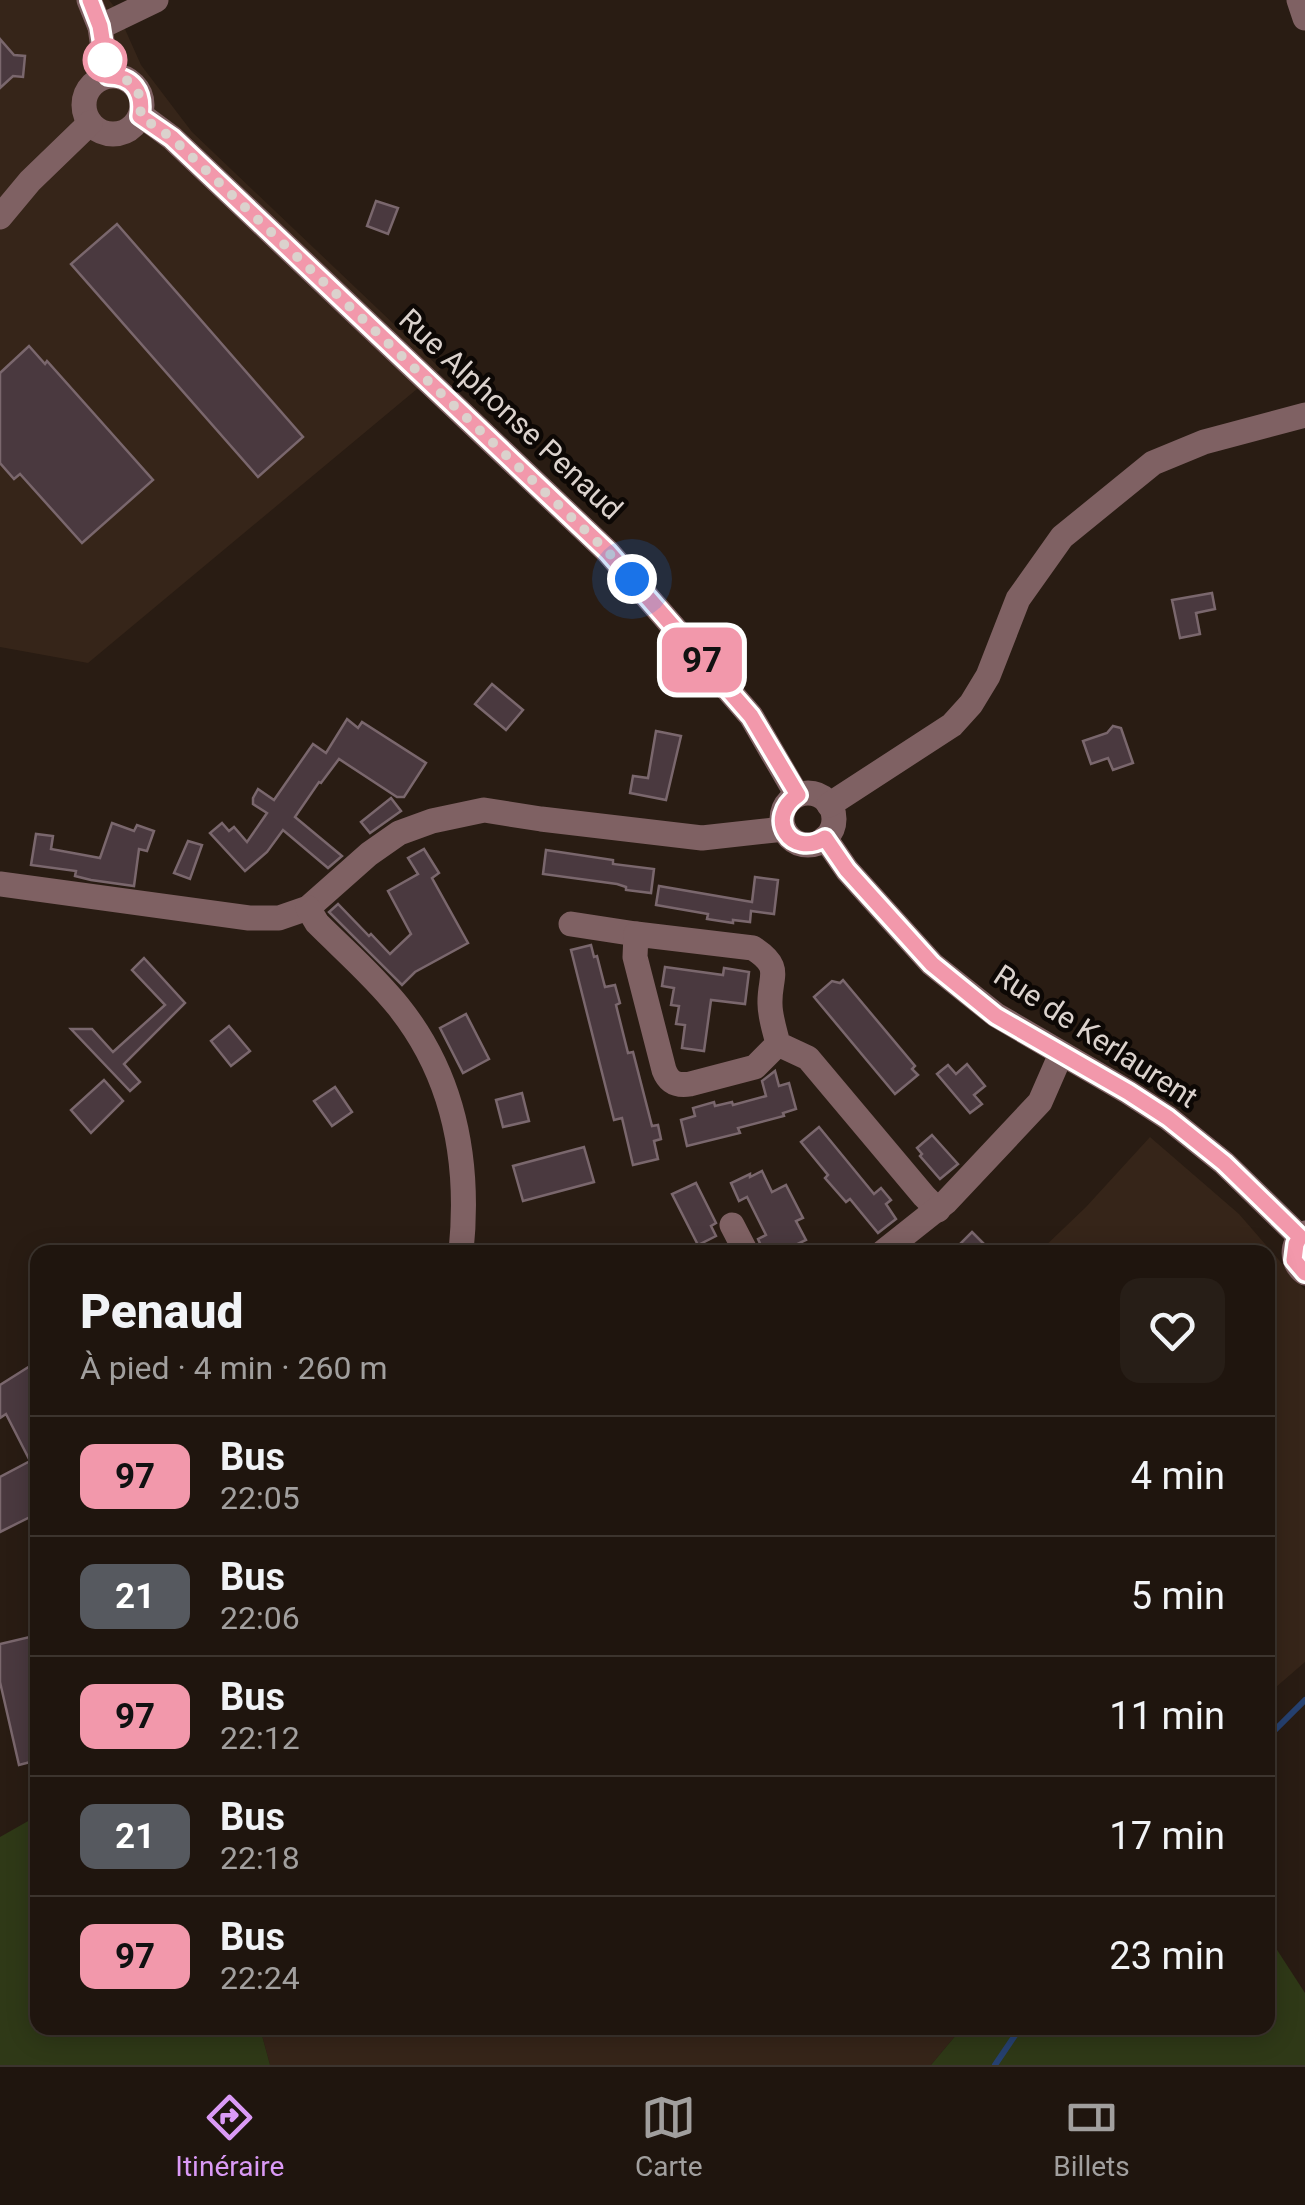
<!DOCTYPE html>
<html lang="fr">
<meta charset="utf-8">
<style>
body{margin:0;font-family:Roboto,sans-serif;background:#271e17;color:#f1f3f6;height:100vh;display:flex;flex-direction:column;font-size:38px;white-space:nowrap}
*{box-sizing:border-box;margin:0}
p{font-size:32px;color:#a19f9e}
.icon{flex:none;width:55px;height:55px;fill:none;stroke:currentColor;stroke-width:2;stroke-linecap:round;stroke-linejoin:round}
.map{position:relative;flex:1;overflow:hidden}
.panel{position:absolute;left:30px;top:1245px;width:1245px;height:790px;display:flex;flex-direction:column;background:#1f150e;border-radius:20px;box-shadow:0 5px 25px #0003,0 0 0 2px #3c342e}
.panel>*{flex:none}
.badge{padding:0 20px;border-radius:15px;font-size:35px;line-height:65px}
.you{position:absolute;width:50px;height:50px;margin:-25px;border:8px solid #fff;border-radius:50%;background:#1a73e8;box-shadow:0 0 0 15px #1a73e833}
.map>.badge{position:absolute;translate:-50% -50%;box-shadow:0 0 0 5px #fff}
.round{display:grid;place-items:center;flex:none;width:105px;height:105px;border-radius:20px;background:#271e17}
.overview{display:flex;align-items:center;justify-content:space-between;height:170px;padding:0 50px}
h1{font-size:48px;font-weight:800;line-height:75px}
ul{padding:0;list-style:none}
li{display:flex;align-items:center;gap:30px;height:120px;padding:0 50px;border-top:2px solid #3c342e}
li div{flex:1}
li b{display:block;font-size:38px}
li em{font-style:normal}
li .badge{min-width:110px;font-weight:700;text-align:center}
.menu{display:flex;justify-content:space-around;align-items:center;height:140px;border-top:2px solid #3c342e;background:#1f150e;font-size:28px;color:#a19f9e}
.menu a{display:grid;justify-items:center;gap:5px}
.menu .current{color:#da9af6}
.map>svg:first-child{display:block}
.built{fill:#362519}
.green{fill:#2f3917}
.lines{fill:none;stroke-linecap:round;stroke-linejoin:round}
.stream{stroke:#264170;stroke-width:6}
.building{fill:#4a393f;stroke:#7a676d;stroke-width:2.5}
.minor{stroke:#7f6163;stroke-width:25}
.line-casing{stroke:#fff;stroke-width:22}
.line{stroke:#f298ab;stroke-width:15}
.walk{stroke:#dbd2cd;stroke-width:10;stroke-dasharray:0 18}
.stop-dot{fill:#fff;stroke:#f298ab;stroke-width:5}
.labels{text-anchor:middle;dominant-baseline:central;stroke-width:9;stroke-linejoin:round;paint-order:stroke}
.street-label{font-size:30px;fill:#dbd2cd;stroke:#0d0805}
</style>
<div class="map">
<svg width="1305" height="2065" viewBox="0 0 1305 2065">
<rect width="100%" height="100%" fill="#291c13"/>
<g class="built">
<polygon points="0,0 109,0 116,9 141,65 192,132 441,369 88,663 0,647"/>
<polygon points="1150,1137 1239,1214 1305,1290 1305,1662 1268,1694 1268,1252 1039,1252 1086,1207"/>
<polygon points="260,2028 962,2028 931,2065 270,2065"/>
</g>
<g class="green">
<polygon points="37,1816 38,2028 260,2028 270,2065 0,2065 0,1837"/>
<polygon points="1268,1936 1305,1993 1305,2065 931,2065 962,2028 1268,2028"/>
</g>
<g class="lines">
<g class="stream">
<polyline points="1268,1737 1305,1700"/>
<polyline points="995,2065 1020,2028"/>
</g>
</g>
<g class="building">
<polygon points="0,39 14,55 25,56 23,77 13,76 0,88"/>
<polygon points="376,201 398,208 388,234 367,226"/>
<polygon points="117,224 303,437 258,477 71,264"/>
<polygon points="29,346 45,364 47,361 153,480 82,543 20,474 14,479 0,463 0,373"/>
<polygon points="1212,593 1215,609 1196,613 1200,634 1180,638 1172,600"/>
<polygon points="492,684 523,710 506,730 475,704"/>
<polygon points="347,719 358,728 362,722 426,763 404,797 397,797 339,759 321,783 319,782 295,817 342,856 328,868 283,830 267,852 245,871 210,833 222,823 229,831 234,827 247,842 267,813 253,804 253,798 258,789 274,800 313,744 326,753"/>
<polygon points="1113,726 1121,728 1133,763 1113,770 1108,758 1091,764 1083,741 1107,733"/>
<polygon points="656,731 681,736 666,800 630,793 633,776 648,778"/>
<polygon points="391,798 401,811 370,833 361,822"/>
<polygon points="112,823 134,831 137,825 154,831 147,851 139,849 134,886 91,880 75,876 76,871 31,865 36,834 53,836 51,849 100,858"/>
<polygon points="188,841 202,845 190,879 174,873"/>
<polygon points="424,849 439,873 432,878 468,943 415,972 402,985 329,912 338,904 369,936 371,934 390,954 411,934 388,891 418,874 408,858"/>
<polygon points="546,850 613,860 613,864 654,869 651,893 626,890 626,887 617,884 543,874"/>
<polygon points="755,877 778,880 774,914 751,911 750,922 733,920 733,923 707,919 708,914 656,905 659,886 752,902"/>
<polygon points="591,945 594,957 597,956 605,987 615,985 620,1003 616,1005 628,1053 633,1052 652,1126 658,1125 661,1139 654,1141 658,1159 633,1165 622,1118 614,1120 571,950"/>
<polygon points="144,958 185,1003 124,1064 140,1082 130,1091 71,1029 92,1029 113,1052 165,1005 132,970"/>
<polygon points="665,967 723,975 724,968 749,972 745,1004 711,1000 704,1051 682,1048 685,1025 676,1024 679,1006 671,1005 674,988 662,986"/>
<polygon points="843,980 915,1066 912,1069 918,1075 895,1094 814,997 832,981 840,983"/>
<polygon points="466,1014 489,1059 463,1073 440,1028"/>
<polygon points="229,1026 250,1051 231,1066 211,1041"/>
<polygon points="967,1064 985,1086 974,1095 982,1104 970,1113 937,1074 948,1065 956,1074"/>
<polygon points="775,1071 779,1086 789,1083 796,1109 783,1113 784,1116 738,1128 740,1133 687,1146 681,1120 695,1116 693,1108 714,1102 715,1106 732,1102 733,1105 766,1096 762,1081"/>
<polygon points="104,1080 123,1101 91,1133 71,1110"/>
<polygon points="335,1087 352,1112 332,1126 314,1101"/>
<polygon points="522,1093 529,1121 503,1127 496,1100"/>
<polygon points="819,1127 874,1194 881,1188 891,1200 886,1204 896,1219 878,1233 850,1199 846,1202 825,1178 828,1175 801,1142"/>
<polygon points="932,1135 958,1164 940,1179 920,1156 922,1154 917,1148"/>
<polygon points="584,1147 594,1182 523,1201 513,1166"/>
<polygon points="762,1171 772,1192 786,1185 803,1218 796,1221 806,1240 781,1252 764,1252 758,1239 766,1235 747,1197 739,1201 731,1183 750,1174 750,1177"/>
<polygon points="696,1183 716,1223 711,1226 716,1236 698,1245 672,1194"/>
<polygon points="972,1232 992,1252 952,1252"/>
<polygon points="38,1361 38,1513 0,1532 0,1477 30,1461 6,1414 0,1418 0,1385"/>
<polygon points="38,1635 38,1760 19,1765 0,1682 0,1644"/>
</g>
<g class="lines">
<g class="minor">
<polyline points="89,0 100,27 107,76"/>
<polyline points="1299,0 1305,18"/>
<polyline points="100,27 156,0"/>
<circle cx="113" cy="105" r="29"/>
<polyline points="141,115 172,138 608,552 751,716 797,795"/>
<polyline points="0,217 30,181 90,123"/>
<circle cx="808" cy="819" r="26"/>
<polyline points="829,805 952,725 971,704 988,676 1018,599 1062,537 1153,463 1204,442 1305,415"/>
<polyline points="825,838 847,870 932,964 996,1015 1128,1092 1168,1118 1224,1163 1300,1237"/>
<polyline points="0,884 249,918 279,918 308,908 369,854 399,833 432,821 484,810 541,819 702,838 784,829"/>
<path d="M308,908l9,15c27,27 57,53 81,83 57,71 72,158 63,246"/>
<polyline points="571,924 636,934"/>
<path d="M778,1044l-23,23 -65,17c-13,2 -21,-1 -26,-14l-29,-113 1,-23 117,14c31,20 16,28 17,56 0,13 5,27 8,40l30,14 116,138 14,14"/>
<polyline points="732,1225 746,1252"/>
<path d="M1305,1233c-15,12 -14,29 0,40"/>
<polyline points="883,1252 946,1202 1040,1102 1061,1054"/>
</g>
</g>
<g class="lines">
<defs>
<path id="line" d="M90,0l10,26 8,50c24,0 36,15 32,40l32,22 436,414 143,164 47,79c-34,23 -7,64 27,43l22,32 85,94 64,52 132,76 40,26 56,45 76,74 -4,7 -2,16 11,13"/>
</defs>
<use href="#line" class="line-casing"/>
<use href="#line" class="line"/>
<path class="walk" d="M105,60l3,16c24,0 36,15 32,40l32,22 436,414 24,27"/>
</g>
<circle class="stop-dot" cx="105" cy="60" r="20"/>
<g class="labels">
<g class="street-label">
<text transform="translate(511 414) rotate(43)">Rue Alphonse Penaud</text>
<text transform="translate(1096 1036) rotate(33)">Rue de Kerlaurent</text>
</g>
</g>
</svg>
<div class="you" style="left:632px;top:579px"></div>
<b class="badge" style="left:702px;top:660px;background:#f298ab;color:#111">97</b>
<section class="panel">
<div class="overview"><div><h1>Penaud</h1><p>À pied · 4 min · 260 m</p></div><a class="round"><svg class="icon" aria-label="heart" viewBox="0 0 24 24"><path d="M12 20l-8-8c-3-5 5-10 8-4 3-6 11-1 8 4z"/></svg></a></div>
<ul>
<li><span class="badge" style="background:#f298ab;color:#111">97</span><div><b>Bus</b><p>22:05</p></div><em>4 min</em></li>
<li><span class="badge" style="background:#56595f;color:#fff">21</span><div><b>Bus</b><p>22:06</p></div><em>5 min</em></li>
<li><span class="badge" style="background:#f298ab;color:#111">97</span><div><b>Bus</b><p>22:12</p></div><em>11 min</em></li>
<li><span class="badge" style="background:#56595f;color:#fff">21</span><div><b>Bus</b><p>22:18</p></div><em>17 min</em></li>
<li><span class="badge" style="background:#f298ab;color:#111">97</span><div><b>Bus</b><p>22:24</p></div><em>23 min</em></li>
</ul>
</section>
</div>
<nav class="menu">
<a class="current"><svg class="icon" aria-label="directions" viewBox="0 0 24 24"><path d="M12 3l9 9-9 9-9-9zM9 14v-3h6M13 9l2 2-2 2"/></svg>Itinéraire</a>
<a><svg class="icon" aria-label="map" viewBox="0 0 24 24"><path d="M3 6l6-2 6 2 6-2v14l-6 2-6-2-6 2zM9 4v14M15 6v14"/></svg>Carte</a>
<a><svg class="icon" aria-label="tickets" viewBox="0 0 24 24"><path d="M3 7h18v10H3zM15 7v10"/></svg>Billets</a>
</nav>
